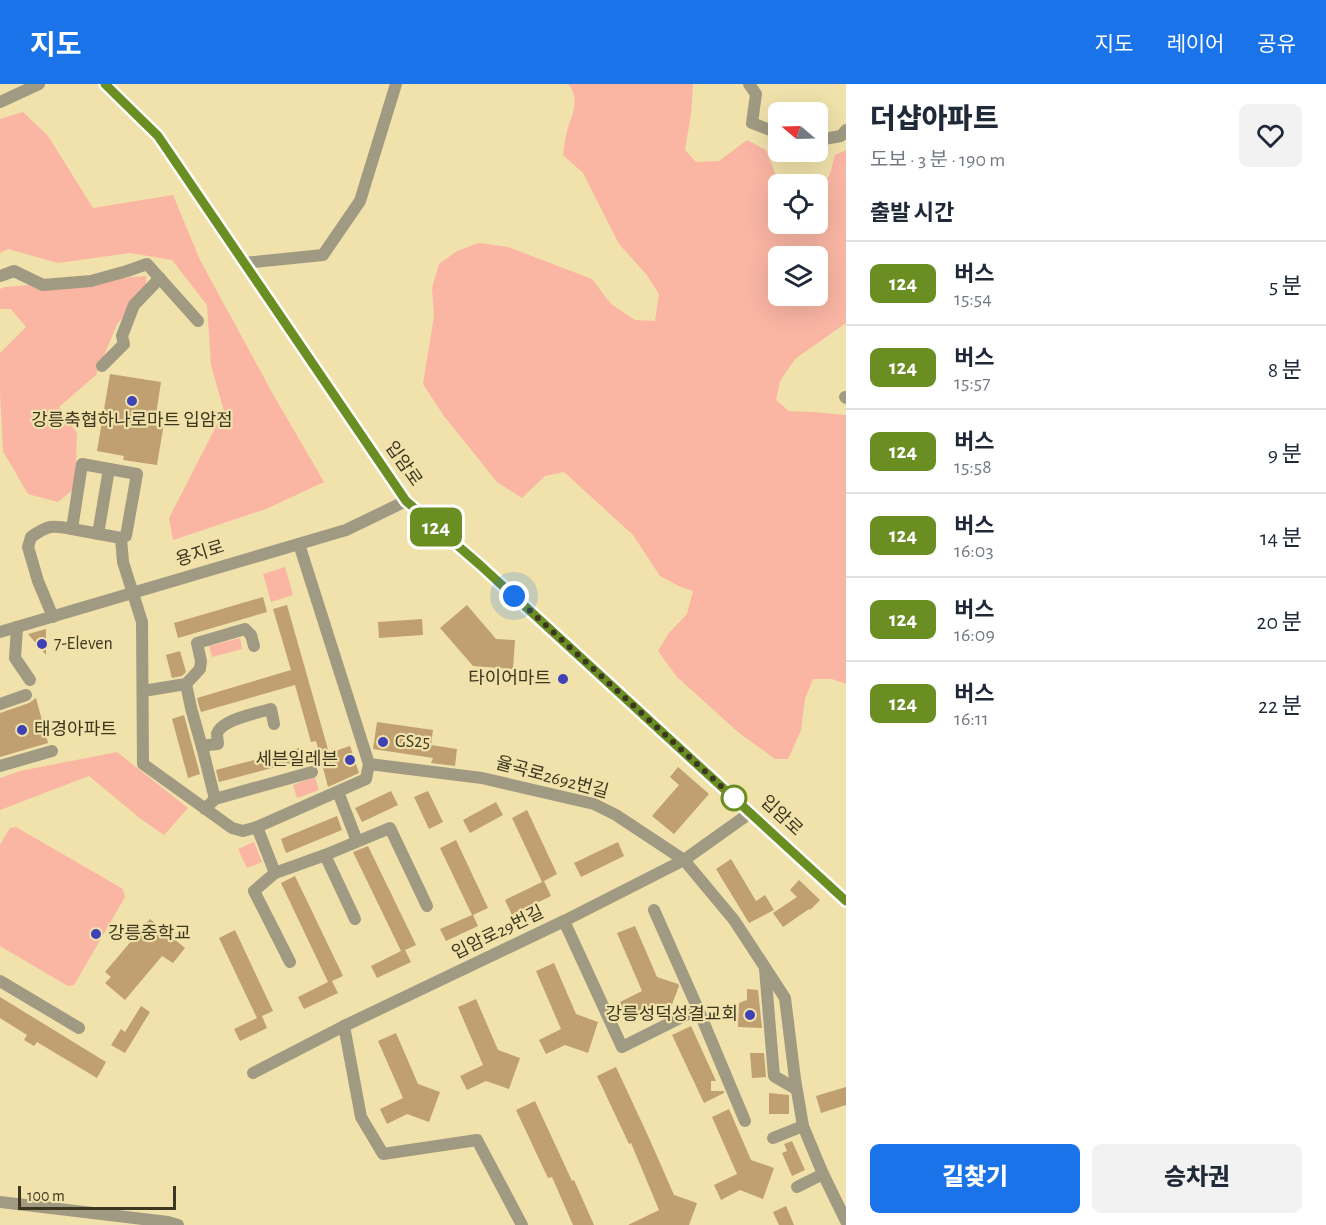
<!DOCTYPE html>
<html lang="ko">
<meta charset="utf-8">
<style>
body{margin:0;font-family:"Alegreya Sans","Noto Sans KR",sans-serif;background:#f2f2f3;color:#1f2937;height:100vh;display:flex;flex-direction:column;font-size:22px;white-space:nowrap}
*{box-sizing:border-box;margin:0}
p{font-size:20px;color:#747a83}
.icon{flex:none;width:33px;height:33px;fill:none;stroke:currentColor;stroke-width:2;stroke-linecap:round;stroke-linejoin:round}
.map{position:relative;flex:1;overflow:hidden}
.details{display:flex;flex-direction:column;background:#fff;width:480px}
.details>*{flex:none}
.badge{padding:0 12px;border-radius:9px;font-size:21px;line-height:39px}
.needle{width:39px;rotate:289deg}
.buttons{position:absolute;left:768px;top:18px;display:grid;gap:12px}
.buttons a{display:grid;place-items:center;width:60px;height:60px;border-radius:9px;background:#fff;box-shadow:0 6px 24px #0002;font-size:30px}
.scale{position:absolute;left:18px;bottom:15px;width:158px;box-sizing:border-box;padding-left:6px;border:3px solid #3d3721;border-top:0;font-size:16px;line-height:21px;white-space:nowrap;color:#3d3721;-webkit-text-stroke:4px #f0e2aa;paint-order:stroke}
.you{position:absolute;width:30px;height:30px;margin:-15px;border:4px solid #fff;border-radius:50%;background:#1a73e8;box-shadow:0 0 0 9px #1a73e833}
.map>.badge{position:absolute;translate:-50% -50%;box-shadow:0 0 0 3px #fff}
h2{padding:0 24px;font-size:22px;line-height:54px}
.round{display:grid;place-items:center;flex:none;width:63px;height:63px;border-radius:9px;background:#f2f2f3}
.headline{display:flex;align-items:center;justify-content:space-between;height:102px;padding:0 24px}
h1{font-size:28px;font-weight:800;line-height:45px}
.action{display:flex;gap:12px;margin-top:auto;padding:12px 24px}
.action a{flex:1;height:69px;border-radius:9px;background:#1a73e8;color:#fff;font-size:24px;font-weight:800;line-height:69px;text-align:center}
.action a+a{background:#f2f2f3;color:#1f2937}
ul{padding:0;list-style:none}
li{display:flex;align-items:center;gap:18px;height:84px;padding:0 24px;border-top:2px solid #e0e1e3}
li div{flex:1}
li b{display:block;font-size:22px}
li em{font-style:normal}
li .badge{min-width:66px;font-weight:700;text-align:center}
header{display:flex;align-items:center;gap:36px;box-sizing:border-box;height:84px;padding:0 30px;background:#1a73e8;color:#fff}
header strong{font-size:28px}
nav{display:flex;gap:33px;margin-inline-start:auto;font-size:21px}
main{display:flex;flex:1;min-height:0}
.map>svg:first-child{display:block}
.green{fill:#fab5a3;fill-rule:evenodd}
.building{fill:#c09f71}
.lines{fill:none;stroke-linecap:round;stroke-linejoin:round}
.minor{stroke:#a09a83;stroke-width:12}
.line-casing{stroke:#fff;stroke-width:14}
.line{stroke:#6b8e23;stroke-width:9}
.walk{stroke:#3d3721;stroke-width:6;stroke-dasharray:0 10.8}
.poi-dot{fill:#3f42b6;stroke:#f0e2aa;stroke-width:2}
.stop-dot{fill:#fff;stroke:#6b8e23;stroke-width:3}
.labels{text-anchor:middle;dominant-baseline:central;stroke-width:4.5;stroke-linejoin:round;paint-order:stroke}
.poi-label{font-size:18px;fill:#3d3721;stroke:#f0e2aa;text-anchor:start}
.street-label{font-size:18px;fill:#3d3721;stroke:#f0e2aa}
</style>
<header>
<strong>지도</strong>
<nav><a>지도</a><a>레이어</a><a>공유</a></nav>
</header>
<main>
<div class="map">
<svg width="846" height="1141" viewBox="0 0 846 1141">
<rect width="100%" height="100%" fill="#f0e2aa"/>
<g class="green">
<path d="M568,0h125l-2,30 -6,36 11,12 23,-1 28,-21 19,10 11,28 6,6h-5v40h40v-30l12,-20 5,-19 11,-5v173l-51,36 -15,22 -4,19 13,11 23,1 34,3v269l-14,-5h-19l-8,20 -4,31 -13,29h-13l-37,-27 -61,-55 -19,-26 11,-18 18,-19 6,-23 -14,-5 -19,-10 -27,-41 -69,-63 -19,4 -23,22 -25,-16 -53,-66 -21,-32 11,-68 -2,-28 7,-24 18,-13 22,-8 29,4 84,32 19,25 24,16 20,1 4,-27 -13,-20 -27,-30 -36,-71 -20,-18c1,-8 2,-16 4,-24 5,-17 14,-31 1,-47zM778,172h40v40h-40z"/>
<polygon points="23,28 48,52 93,124 173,111 200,176 274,312 324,398 266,425 173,456 169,434 224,327 211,281 207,221 172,176 130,169 58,179 8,165 0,169 0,35"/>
<polygon points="146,192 147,208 117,240 96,291 59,323 77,349 75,404 58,418 28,410 3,367 0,309 0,269 26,243 11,225 0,225 0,205 5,203"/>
<polygon points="285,483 293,511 271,518 263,490"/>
<polygon points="240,554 242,565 212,573 209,562"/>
<polygon points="117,668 188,724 164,751 141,735 89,692 0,726 0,694 20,687"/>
<polygon points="315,693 319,706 297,714 293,701"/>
<polygon points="16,743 123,805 125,813 74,901 68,902 0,862 0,761 10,744"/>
<polygon points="254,758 262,778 247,784 238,765"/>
</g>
<g class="building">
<polygon points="110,290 161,298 155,337 164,339 157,381 123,376 124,372 97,367"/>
<polygon points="263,513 267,528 178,554 174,539"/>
<polygon points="287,521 329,669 350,662 359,689 328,703 316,657 311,658 295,601 201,628 199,622 197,614 291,586 273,525"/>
<polygon points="467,521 496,555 515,556 513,585 473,582 440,544"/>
<polygon points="422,535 423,551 379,554 378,538"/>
<polygon points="46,545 46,571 28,550"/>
<polygon points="180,567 186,588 182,592 172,594 166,571"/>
<polygon points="36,614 48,659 0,673 0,629 29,619"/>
<polygon points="184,631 200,690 188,694 172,635"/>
<polygon points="377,638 433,646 431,661 457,665 455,682 431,679 433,674 373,665"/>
<polygon points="299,664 302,676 219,698 216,686"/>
<polygon points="678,683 709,710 674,750 652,732 679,701 670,693"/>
<polygon points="391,707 398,721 362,738 355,724"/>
<polygon points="428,707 443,738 429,745 414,713"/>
<polygon points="496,718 503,731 470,749 463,736"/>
<polygon points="527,726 557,790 542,798 512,734"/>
<polygon points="337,732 342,746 286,769 281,755"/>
<polygon points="456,756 488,824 473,831 478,842 446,857 440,845 472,831 440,764"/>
<polygon points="618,758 624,772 581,793 574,779"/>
<polygon points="368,762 416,861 405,866 411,878 377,894 371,882 401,867 353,768"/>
<polygon points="731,775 756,817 765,811 774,826 749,839 716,785"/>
<polygon points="295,792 343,892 332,897 338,909 304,925 298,913 328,898 281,799"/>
<polygon points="799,796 820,816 810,826 809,825 783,843 773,829 797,813 790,806"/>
<polygon points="544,797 551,812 512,831 505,816"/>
<polygon points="150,835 185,864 173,879 162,872 125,916 105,899 111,893 105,888"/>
<polygon points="635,842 657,893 678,900 679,902 668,931 646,923 627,932 620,918 642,907 617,849"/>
<polygon points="235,846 273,927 262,932 267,944 240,957 234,945 257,934 219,854"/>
<polygon points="554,879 576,930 598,938 588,969 565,961 546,970 539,956 561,945 536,887"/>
<polygon points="747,905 758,906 762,944 738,943 739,919 747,916"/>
<polygon points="0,913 106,978 97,994 37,958 34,962 24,956 27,951 0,934"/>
<polygon points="476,915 498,966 520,974 509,1005 486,997 467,1006 460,992 483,981 458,923"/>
<polygon points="141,922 150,928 125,969 111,961 121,945 125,948"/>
<polygon points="691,942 716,997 711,997 711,1007 724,1007 724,1009 704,1019 672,951"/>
<polygon points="396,949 418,1000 440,1008 429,1038 407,1030 387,1040 380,1025 403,1014 378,957"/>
<polygon points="750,969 764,969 766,993 752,994"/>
<polygon points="616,983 649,1054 674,1111 697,1119 689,1141 628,1141 659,1126 631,1059 629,1060 597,992"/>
<polygon points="846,1003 846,1021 821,1029 816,1012"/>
<polygon points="769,1009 789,1011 789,1030 769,1030"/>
<polygon points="535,1017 572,1097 574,1096 594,1141 573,1141 552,1093 548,1094 516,1026"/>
<polygon points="729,1025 751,1076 774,1084 763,1115 740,1106 721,1116 714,1101 737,1090 712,1033"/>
<polygon points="792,1057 805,1086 792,1092 782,1069 787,1067 784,1060"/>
<polygon points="786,1122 794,1141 779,1141 773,1128"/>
</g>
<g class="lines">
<g class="minor">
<polyline points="105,0 158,53 406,417 480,481 846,817"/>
<polyline points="749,0 756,10 752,39 778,49"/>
<polyline points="0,18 39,0"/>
<polyline points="818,56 841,52 846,46"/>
<polyline points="244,179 323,171 360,117 396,0"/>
<polyline points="0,192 14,187 43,201 91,197 127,187 147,180 198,237"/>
<polyline points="102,282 124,260 122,252 134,221 160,194"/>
<polyline points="845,313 846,314"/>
<polygon points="82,380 137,390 126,452 121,454 72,445"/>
<polyline points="98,450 109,385"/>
<polyline points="121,454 123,478 142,538 143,680 232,744 243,747 257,743 366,695 369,680"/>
<polyline points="299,460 369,680 482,694 594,720 616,731 684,776 734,836 785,914 795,995 803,1042 823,1090 846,1137"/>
<path d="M53,533l-15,-36 -10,-34 3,-10c17,-12 21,-12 41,-8"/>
<polyline points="17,543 15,574 30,596"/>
<polyline points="0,548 346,446 406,417"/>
<path d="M186,600l5,24 11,39 6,-2 10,-1c0,-3 -1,-6 -1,-10 4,-15 41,-21 54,-25l3,15"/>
<polyline points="143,607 186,600 200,585 201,577 197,559 245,545 251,551 254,562"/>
<polyline points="0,620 26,611"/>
<polyline points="202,663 215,715"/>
<polyline points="0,682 52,667"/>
<polyline points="338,708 357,757"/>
<polyline points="205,725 215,715 312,688"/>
<polyline points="257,743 275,789 254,807 290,878"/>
<polyline points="325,771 390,744 427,822"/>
<polyline points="275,789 325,771 355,835"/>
<polyline points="564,837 622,963 698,925 654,826"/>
<polyline points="765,885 774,992 796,1005"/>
<polyline points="0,897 79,944"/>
<polyline points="698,925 745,1037"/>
<polyline points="344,942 361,1033 383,1070 477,1056 522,1141"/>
<polyline points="253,989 344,942 564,837 684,776 750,729"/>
<polyline points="773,1054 803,1042"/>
<polyline points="797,1103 823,1090"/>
<polyline points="0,1118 168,1138 178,1141"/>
</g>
</g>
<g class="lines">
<defs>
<polyline id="line" points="105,0 158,52 406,417 480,481 846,817"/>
</defs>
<use href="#line" class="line-casing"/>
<use href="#line" class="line"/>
<polyline class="walk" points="514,512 734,714"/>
</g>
<g class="poi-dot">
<circle cx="132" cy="317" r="6"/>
<circle cx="42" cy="560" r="6"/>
<circle cx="563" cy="595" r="6"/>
<circle cx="22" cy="646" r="6"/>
<circle cx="383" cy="658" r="6"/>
<circle cx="350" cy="676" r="6"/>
<circle cx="96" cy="850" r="6"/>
<circle cx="750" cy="931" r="6"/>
</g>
<circle class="stop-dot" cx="734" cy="714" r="12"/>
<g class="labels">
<g class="poi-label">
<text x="132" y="337" text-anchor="middle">강릉축협하나로마트 입암점</text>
<text x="54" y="560">7-Eleven</text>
<text x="551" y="595" text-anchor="end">타이어마트</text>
<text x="34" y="646">태경아파트</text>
<text x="395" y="658">GS25</text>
<text x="338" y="676" text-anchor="end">세븐일레븐</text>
<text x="108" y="850">강릉중학교</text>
<text x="738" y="931" text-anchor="end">강릉성덕성결교회</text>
</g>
<g class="street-label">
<text transform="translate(403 380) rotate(55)">입암로</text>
<text transform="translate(200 470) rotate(-17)">용지로</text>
<text transform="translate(552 694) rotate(15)">율곡로2692번길</text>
<text transform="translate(781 732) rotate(43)">입암로</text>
<text transform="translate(498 849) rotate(-26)">입암로29번길</text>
</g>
</g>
</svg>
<div class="buttons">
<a><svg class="needle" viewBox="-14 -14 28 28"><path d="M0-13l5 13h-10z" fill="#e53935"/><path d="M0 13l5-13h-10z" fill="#747a83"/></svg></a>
<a><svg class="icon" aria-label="locate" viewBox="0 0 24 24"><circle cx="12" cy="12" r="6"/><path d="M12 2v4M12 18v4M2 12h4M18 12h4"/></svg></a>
<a><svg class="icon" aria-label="layers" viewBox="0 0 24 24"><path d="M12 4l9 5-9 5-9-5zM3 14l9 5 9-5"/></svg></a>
</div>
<div class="scale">100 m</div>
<div class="you" style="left:514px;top:512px"></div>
<b class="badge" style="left:436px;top:443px;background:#6b8e23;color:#fff">124</b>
</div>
<section class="details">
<div class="headline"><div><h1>더샵아파트</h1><p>도보 · 3 분 · 190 m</p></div><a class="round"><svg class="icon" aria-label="heart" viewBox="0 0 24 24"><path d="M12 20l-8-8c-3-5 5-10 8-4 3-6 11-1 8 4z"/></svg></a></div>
<h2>출발 시간</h2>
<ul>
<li><span class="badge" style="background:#6b8e23;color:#fff">124</span><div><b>버스</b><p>15:54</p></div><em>5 분</em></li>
<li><span class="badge" style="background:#6b8e23;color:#fff">124</span><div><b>버스</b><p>15:57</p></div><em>8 분</em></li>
<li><span class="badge" style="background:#6b8e23;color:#fff">124</span><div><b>버스</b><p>15:58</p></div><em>9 분</em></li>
<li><span class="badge" style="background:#6b8e23;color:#fff">124</span><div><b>버스</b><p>16:03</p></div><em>14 분</em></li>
<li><span class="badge" style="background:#6b8e23;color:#fff">124</span><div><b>버스</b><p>16:09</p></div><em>20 분</em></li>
<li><span class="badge" style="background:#6b8e23;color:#fff">124</span><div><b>버스</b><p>16:11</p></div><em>22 분</em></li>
</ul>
<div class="action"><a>길찾기</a><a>승차권</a></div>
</section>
</main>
